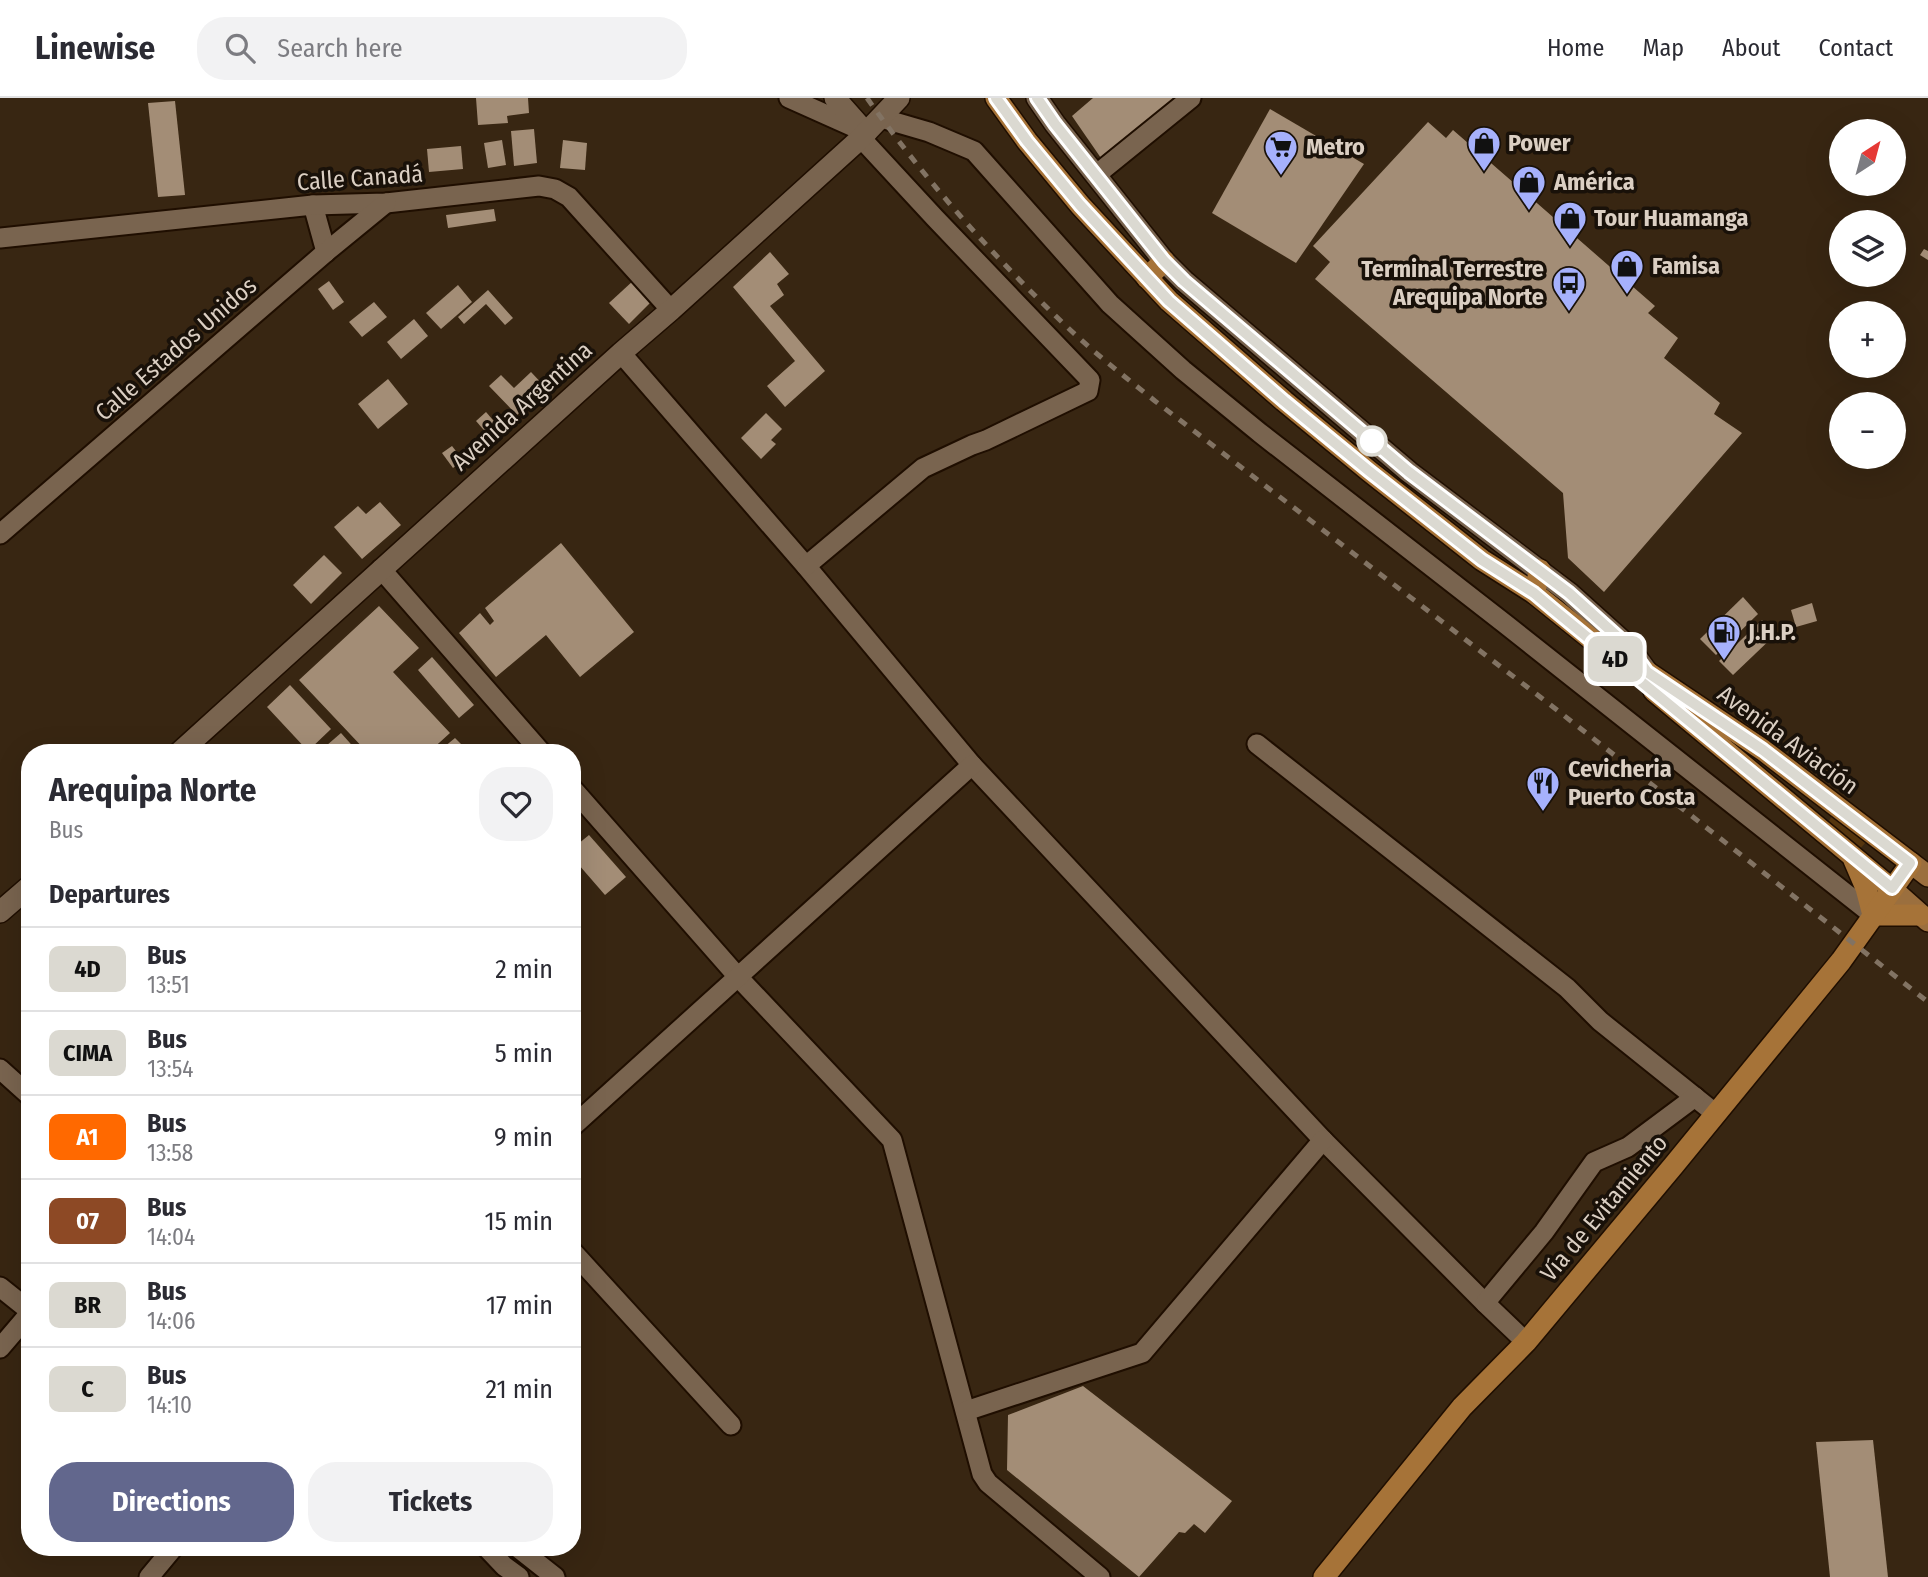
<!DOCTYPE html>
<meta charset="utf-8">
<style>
body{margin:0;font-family:"Fira Sans Condensed",sans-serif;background:#f2f2f3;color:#2b2b33;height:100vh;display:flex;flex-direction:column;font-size:26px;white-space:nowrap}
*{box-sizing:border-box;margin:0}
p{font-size:23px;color:#7c7c81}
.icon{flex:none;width:38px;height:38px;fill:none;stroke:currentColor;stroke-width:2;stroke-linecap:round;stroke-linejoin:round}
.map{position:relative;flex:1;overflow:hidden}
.sheet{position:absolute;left:21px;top:646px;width:560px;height:812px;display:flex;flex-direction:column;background:#fff;border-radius:28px;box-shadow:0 7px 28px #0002}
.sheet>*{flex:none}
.badge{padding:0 14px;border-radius:10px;font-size:24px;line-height:46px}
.needle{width:46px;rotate:36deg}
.tools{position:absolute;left:1829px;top:21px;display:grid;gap:14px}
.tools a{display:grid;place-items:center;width:77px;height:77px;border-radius:50%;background:#fff;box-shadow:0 7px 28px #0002;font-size:35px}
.map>.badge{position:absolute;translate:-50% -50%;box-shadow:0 0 0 4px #fff}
h2{padding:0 28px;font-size:26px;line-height:63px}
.round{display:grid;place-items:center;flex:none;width:74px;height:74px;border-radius:28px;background:#f2f2f3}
.headline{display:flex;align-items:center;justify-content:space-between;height:119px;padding:0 28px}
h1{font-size:33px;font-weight:700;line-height:52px}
.cta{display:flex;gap:14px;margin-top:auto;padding:14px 28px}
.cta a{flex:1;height:80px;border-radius:28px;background:#62678d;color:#fff;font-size:28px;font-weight:700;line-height:80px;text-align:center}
.cta a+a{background:#f2f2f3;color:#2b2b33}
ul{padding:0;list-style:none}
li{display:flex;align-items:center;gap:21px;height:84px;padding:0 28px;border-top:2px solid #e1e1e2}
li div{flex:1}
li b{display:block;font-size:26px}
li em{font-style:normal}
li .badge{min-width:77px;font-weight:700;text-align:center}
header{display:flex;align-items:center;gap:42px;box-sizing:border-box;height:98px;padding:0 35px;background:#fff;border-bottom:2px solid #e1e1e2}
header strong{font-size:33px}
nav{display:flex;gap:38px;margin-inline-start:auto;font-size:24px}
.search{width:490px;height:63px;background:#f2f2f3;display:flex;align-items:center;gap:18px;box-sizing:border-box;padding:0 24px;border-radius:28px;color:#7c7c81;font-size:26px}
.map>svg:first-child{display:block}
.green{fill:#55350e}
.building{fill:#a38d76}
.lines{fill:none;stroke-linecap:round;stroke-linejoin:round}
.minor-casing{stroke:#1f0e00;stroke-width:23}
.tertiary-casing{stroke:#1f0e00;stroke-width:24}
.primary-casing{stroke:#1f0e00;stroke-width:24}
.trunk-casing{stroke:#1f0e00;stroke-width:24}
.minor{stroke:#79644f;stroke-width:19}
.tertiary{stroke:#79644f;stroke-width:21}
.primary{stroke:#9b6f3e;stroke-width:21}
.trunk{stroke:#a67338;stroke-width:21}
.rail{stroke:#827363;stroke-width:5;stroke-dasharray:9 9;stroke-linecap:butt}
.line-casing{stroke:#fff;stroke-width:16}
.line{stroke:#dbd9d1;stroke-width:10}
.stop-dot{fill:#fff;stroke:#dbd9d1;stroke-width:3.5}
.labels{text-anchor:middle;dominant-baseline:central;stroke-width:7;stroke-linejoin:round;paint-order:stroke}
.poi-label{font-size:24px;font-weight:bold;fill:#dbcfc3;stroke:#191109;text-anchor:start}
.street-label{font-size:24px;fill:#dbcfc3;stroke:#191109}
</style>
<header>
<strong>Linewise</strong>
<div class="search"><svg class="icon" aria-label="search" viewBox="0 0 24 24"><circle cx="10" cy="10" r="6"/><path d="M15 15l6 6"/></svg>Search here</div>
<nav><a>Home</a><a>Map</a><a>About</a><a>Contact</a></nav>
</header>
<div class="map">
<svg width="1928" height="1479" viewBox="0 0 1928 1479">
<rect width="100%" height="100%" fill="#382612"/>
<polygon class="green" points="1832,718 1866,744 1859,752 1826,727"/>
<g class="building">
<polygon points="476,0 528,0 529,15 507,18 508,25 478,27"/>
<polygon points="1093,0 1181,0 1103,63 1072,18"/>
<polygon points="175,3 185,97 158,99 148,5"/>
<polygon points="1270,11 1364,66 1296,165 1212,115"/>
<polygon points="1428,24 1446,40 1453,32 1655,208 1648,215 1678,240 1664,260 1720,305 1714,316 1742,335 1604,494 1568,460 1563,395 1315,181 1330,164 1313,148"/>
<polygon points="534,31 537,65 514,68 511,33"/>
<polygon points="502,42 506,67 488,70 484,45"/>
<polygon points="563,42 587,45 585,72 560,70"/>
<polygon points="461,48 463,71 429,74 427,51"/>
<polygon points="494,111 496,123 448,130 446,117"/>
<polygon points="1924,151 1928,153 1928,162 1920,157"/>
<polygon points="770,154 789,176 777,186 784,197 770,208 825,273 785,309 767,288 795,263 733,189"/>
<polygon points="634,182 650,197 650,205 629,226 609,205"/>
<polygon points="329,183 344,204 333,212 318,191"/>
<polygon points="458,187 472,204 441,231 426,215"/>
<polygon points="488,192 513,220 505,227 486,206 464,226 458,219"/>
<polygon points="374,204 387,219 362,239 349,224"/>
<polygon points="414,221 428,238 401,261 387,244"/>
<polygon points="531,274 546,290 517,317 489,288 501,277 514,290"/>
<polygon points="388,281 408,306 378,331 358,306"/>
<polygon points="486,314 499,329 489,338 476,323"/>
<polygon points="766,315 782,331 771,342 776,346 761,361 741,340"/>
<polygon points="452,348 463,362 453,370 442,355"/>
<polygon points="380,404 401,427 362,461 334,429 358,408 366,416"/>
<polygon points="561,445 634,534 580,579 546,537 496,579 459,535 480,515 490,527 494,523 485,510"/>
<polygon points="324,457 342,475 311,506 293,487"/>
<polygon points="1743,499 1758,516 1716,557 1700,541"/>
<polygon points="1812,505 1817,523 1796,529 1791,512"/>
<polygon points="379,508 419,550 393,574 450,635 429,654 367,654 299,582"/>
<polygon points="1762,522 1776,536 1733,577 1719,563"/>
<polygon points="432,559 474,607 459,620 418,572"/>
<polygon points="290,587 331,631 308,653 267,609"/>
<polygon points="341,635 358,654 319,654"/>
<polygon points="455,640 469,654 438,654"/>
<polygon points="589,737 626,779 605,797 572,759 572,751"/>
<polygon points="1083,1288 1232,1403 1205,1435 1194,1426 1185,1435 1179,1434 1139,1479 1007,1372 1008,1317"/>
<polygon points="1873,1342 1888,1479 1830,1479 1816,1344"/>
</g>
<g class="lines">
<defs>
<g id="minor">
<polyline points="789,0 865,34"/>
<polyline points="881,20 929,34 974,53 1110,206 1183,272 1260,335 1504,525 1873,817"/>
<polyline points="1096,77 1191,0"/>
<polyline points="313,107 326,154"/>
<polyline points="0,140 313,107 386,105 539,88 555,91 569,99 671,212"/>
<polyline points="621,255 806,468 972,667 1323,1042 1485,1205 1526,1244"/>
<polyline points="0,436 326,154 386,105"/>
<polyline points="806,468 923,370 972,347 986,342 1088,293 1090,282 935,120 861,40"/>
<polyline points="381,471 541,654"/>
<polyline points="1257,646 1567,890 1600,923 1716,1016"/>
<polyline points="572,690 739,880 892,1042 982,1376 988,1385 1100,1479"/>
<polyline points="0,971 30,998"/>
<polyline points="572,1029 972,667"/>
<polyline points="572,1153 731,1327"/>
<polyline points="0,1189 30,1213"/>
<polyline points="1485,1205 1544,1134 1594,1064 1628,1049 1695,999"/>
<polyline points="0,1250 30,1215"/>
<polyline points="966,1313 1142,1255 1323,1042"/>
<polyline points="486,1449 504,1468 519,1479"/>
<polyline points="517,1449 555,1479"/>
<polyline points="149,1479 174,1449"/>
</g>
<g id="tertiary">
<polyline points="835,0 866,35"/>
<polyline points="1037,0 1055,26 1164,163 1184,183 1409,374 1569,495 1629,549 1647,574"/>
<polyline points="180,654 621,255 671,212 861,40 899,0"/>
<polyline points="0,814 30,788"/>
</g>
<g id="primary">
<polyline points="1911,765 1928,778"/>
<polyline points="1892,791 1928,823"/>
</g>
<g id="trunk">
<polyline points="996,0 1027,43 1080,107 1169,203 1284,303 1369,373 1482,462 1534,495 1621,565"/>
<polyline points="1147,180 1164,163"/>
<polyline points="1534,495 1540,472"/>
<polyline points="1654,593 1892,791"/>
<polyline points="1854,762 1866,790 1873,817 1921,817"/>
<polyline points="1324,1479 1462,1309 1526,1244 1674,1067 1841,863 1911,765 1763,652 1647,574 1612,558"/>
</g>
</defs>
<use href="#minor" class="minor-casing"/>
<use href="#tertiary" class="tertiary-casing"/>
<use href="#primary" class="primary-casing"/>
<use href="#trunk" class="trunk-casing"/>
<use href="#minor" class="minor"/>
<use href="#tertiary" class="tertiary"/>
<use href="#primary" class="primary"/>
<use href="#trunk" class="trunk"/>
<path class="rail" d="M867,0c58,82 125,157 197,226 29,28 60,52 91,77l402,309 371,292"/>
</g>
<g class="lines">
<defs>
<polyline id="line" points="996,0 1027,43 1080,107 1169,203 1284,303 1369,373 1482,462 1534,495 1553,511 1892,790 1910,765 1763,652 1647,574 1629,549 1569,495 1409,374 1184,183 1164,163 1055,26 1037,0"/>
</defs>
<use href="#line" class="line-casing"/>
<use href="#line" class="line"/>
</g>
<defs>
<symbol id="shop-pin" viewBox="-11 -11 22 30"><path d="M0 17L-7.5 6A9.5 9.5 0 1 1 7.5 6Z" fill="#a6b1fc" stroke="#191109"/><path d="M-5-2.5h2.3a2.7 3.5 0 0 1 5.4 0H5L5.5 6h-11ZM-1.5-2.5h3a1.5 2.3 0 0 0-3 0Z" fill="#111"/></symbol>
<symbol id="supermarket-pin" viewBox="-11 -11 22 30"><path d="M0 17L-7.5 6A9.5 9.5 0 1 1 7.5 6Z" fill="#a6b1fc" stroke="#191109"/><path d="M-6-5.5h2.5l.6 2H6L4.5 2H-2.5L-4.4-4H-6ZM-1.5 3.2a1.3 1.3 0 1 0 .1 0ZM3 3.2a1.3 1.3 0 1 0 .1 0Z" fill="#111"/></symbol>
<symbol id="bus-pin" viewBox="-11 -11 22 30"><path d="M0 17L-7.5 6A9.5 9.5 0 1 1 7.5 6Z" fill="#a6b1fc" stroke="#191109"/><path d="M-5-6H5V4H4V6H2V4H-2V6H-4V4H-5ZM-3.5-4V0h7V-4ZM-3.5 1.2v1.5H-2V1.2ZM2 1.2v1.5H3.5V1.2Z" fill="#111"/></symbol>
<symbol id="fuel-pin" viewBox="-11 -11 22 30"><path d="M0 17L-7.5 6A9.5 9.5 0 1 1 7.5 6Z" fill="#a6b1fc" stroke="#191109"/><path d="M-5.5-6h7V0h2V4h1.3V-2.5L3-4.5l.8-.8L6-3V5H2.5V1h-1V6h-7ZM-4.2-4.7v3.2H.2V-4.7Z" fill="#111"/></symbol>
<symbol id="restaurant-pin" viewBox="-11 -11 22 30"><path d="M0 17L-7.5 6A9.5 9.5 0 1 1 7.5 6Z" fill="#a6b1fc" stroke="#191109"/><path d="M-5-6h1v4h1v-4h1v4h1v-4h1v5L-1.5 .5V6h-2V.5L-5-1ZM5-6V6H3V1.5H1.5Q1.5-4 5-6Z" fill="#111"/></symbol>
</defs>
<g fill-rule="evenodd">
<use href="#shop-pin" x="1465" y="26" width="38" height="52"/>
<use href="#supermarket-pin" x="1262" y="30" width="38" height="52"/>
<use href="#shop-pin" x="1510" y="65" width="38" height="52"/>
<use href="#shop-pin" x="1551" y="101" width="38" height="52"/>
<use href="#shop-pin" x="1608" y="149" width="38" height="52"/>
<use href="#bus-pin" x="1550" y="166" width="38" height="52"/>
<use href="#fuel-pin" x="1705" y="515" width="38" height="52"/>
<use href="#restaurant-pin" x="1524" y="666" width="38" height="52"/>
</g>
<circle class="stop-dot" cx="1372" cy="343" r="14"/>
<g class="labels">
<g class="poi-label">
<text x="1508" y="45">Power</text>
<text x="1306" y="49">Metro</text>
<text x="1554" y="84">América</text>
<text x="1594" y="120">Tour Huamanga</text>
<text x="1652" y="168">Famisa</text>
<text x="1544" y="171" text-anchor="end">Terminal Terrestre<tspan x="1544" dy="28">Arequipa Norte</tspan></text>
<text x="1748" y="534">J.H.P.</text>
<text x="1568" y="671">Cevicheria<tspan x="1568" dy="28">Puerto Costa</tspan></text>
</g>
<g class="street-label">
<text transform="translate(360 80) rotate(-4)">Calle Canadá</text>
<text transform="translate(176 251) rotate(-41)">Calle Estados Unidos</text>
<text transform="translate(522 308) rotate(-42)">Avenida Argentina</text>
<text transform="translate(1788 642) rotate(36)">Avenida Aviación</text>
<text transform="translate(1604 1110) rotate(-50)">Vía de Evitamiento</text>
</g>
</g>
</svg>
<div class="tools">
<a><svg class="needle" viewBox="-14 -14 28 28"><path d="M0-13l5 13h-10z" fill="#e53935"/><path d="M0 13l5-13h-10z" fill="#7c7c81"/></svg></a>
<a><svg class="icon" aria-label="layers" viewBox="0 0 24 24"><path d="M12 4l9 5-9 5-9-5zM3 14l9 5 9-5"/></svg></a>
<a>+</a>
<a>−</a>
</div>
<b class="badge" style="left:1615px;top:561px;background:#dbd9d1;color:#111">4D</b>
<section class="sheet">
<div class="headline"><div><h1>Arequipa Norte</h1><p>Bus</p></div><a class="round"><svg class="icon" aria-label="heart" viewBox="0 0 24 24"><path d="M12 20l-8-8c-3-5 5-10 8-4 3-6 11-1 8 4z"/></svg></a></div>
<h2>Departures</h2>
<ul>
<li><span class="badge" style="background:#dbd9d1;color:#111">4D</span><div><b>Bus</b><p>13:51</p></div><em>2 min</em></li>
<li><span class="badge" style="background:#dbd9d1;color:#111">CIMA</span><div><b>Bus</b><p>13:54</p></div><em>5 min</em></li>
<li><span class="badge" style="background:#ff6900;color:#fff">A1</span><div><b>Bus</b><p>13:58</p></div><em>9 min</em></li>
<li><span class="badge" style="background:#8d4925;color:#fff">07</span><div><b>Bus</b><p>14:04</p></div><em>15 min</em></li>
<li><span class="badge" style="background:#dbd9d1;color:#111">BR</span><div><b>Bus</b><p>14:06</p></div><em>17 min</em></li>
<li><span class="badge" style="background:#dbd9d1;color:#111">C</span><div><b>Bus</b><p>14:10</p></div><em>21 min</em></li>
</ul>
<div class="cta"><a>Directions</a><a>Tickets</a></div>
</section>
</div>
